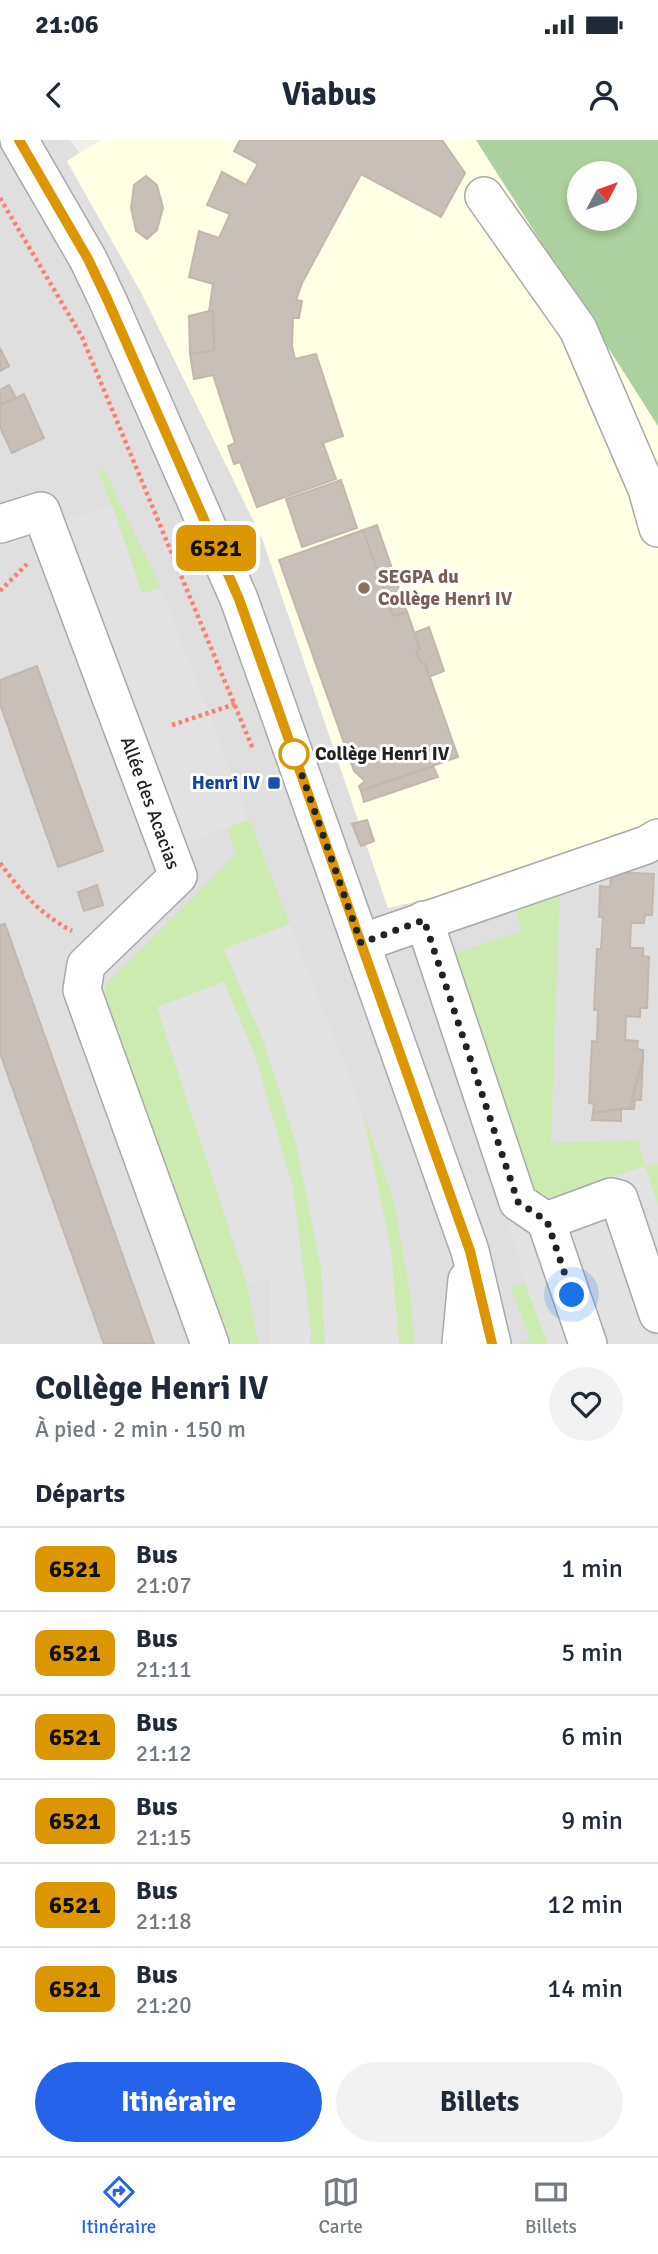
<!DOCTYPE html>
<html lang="fr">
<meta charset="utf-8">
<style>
body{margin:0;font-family:Signika,sans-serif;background:#f2f2f3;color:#1f2937;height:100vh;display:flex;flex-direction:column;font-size:26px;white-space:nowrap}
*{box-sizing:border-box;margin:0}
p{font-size:23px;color:#747a83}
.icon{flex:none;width:38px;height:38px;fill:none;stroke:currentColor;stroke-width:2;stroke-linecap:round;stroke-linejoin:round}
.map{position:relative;height:1204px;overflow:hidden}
.details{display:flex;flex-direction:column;background:#fff;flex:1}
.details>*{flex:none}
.badge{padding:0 14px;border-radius:10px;font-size:24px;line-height:46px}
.needle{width:46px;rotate:49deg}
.controls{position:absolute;left:567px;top:21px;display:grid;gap:14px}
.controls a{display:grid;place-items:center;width:70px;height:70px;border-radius:50%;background:#fff;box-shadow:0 4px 10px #0003;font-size:35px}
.you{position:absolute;width:35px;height:35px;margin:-18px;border:5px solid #fff;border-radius:50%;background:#1a73e8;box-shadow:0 0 0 10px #1a73e833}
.map>.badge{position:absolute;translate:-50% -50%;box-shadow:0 0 0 4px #fff}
h2{padding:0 35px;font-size:26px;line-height:63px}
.round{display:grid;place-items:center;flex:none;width:74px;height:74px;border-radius:37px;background:#f2f2f3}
.summary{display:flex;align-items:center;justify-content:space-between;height:119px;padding:0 35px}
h1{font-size:33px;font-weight:700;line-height:52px}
.cta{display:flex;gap:14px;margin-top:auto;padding:14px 35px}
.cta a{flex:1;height:80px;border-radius:42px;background:#2563eb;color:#fff;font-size:28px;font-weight:700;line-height:80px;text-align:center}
.cta a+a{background:#f2f2f3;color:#1f2937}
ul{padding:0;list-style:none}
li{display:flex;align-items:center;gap:21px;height:84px;padding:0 35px;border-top:2px solid #e0e1e3}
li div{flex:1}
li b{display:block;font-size:26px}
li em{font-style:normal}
li .badge{min-width:77px;font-weight:700;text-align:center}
.status{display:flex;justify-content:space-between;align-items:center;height:49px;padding:0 35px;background:#fff;direction:ltr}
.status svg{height:19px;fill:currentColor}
header{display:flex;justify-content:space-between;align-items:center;height:91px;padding:0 35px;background:#fff;font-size:32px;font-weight:700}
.tab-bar{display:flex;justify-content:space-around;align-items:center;height:98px;border-top:2px solid #e0e1e3;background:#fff;font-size:19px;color:#747a83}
.tab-bar a{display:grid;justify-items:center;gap:4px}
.tab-bar .current{color:#2563eb}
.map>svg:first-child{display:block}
.residential{fill:#e0dfdf}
.education{fill:#ffffe5}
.grass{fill:#cdebb0}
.forest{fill:#add19e;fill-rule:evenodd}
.parking{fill:#e2e2e2}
.building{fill:#c7bfb8;stroke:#c4b6ab;stroke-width:2}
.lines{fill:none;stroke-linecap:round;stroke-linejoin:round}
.minor-casing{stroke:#a9a9a9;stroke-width:40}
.path{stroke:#fa8072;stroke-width:4.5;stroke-dasharray:3.5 3.5;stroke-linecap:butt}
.minor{stroke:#fff;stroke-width:37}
.line-casing{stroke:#fff;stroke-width:16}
.line{stroke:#dc9600;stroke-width:10}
.walk{stroke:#222;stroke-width:7;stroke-dasharray:0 12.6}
.education-dot{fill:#8d6e63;stroke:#fff;stroke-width:2.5}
.stop-dot{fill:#fff;stroke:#dc9600;stroke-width:3.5}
.transit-dot{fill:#1a4fb4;stroke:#fff;stroke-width:2.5}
.labels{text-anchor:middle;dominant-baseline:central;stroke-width:6;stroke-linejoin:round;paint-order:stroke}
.education-label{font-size:19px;font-weight:bold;fill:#785e54;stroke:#fff;text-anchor:start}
.stop-label{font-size:19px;font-weight:bold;fill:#222;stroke:#fff;text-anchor:start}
.transit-label{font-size:19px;font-weight:bold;fill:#164399;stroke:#fff;text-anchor:end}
.street-label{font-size:19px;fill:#222;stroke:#fff}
</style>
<div class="status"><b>21:06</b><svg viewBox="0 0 49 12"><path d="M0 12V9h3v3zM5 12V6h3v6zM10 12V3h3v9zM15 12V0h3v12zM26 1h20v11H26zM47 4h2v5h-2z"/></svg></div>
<header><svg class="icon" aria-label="back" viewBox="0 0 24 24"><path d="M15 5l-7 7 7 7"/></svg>Viabus<svg class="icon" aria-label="person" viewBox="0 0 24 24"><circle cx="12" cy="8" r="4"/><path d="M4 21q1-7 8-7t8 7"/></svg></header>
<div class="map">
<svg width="658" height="1204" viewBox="0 0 658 1204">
<rect width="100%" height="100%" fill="#f2efe9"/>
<polygon class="residential" points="0,0 70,0 80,13 67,22 142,154 262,398 388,768 658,706 658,1204 0,1204"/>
<polygon class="education" points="101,0 476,0 658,286 658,706 388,768 262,398 142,154 67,21"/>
<g class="grass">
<polygon points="104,329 161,448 142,454 99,331"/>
<polygon points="249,679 290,784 224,809 264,902 296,1003 321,1127 325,1204 310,1204 311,1191 293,1049 255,916 224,842 157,867 247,1144 258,1204 232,1204 105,863 106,844 236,714 227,688"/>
<polygon points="560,748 551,1003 638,1000 645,1026 658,1024 658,1065 644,1026 533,1064 442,817 521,791 514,765"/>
<polygon points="362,970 394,1061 411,1159 414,1204 399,1204 391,1111"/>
<polygon points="525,1143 548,1204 518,1204 530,1200 511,1148"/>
</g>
<path class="forest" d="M476,0h182v286zM579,33h46v46h-46z"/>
<g class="parking">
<polygon points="112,365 142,453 161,448 249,679 178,707 63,381"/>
<polygon points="290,784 362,970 391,1111 399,1204 325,1204 321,1127 296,1003 264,902 224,809"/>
<polygon points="224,842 255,916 293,1049 311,1191 310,1204 269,1204 269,1137 247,1144 157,867"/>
<polygon points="645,1026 658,1065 658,1204 548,1204 525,1143 506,1073"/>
</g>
<g class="building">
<polygon points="240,0 442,0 465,33 441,77 361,34 302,143 296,160 302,161 299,178 293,178 292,206 295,219 316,214 343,296 323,303 336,339 257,367 240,322 234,324 228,306 235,303 213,235 194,239 190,214 214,210 213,171 209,171 213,144 189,137 199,91 219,98 230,74 207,65 222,32 246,45 258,24 234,11"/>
<polygon points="146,36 157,45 163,68 157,90 147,99 136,91 131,68 134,45"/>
<polygon points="209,171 213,171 214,210 190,214 189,176"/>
<polygon points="0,208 9,226 0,231"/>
<polygon points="9,245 16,258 0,265 0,250"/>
<polygon points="24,254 44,298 12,313 0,287 0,265"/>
<polygon points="341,340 357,388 302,407 286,359"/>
<polygon points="377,385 407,472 393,476 363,390"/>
<polygon points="363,390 393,476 407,472 420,509 416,511 421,523 425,523 458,617 361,651 359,646 365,641 354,631 279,420"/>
<polygon points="429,487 444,531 429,537 425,523 421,523 416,511 420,509 414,493"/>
<polygon points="37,526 103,711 58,727 0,564 0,540"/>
<polygon points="433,626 438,637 364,662 361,651"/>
<polygon points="367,680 374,701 361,706 352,684"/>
<polygon points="611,732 654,734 652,775 645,775 644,783 631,783 630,808 643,808 643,816 649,817 647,868 640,868 640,877 626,876 625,900 638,901 637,909 643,910 643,918 630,968 593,973 594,964 589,963 592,901 597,902 598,870 594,870 597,809 601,809 603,777 599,777 600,746 610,747"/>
<polygon points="97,745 103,765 84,771 78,752"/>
<polygon points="5,784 154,1204 104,1204 0,913 0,785"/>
<polygon points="643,918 641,960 635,960 634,969 621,969 630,968"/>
<polygon points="621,969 621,981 592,980 593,973"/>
</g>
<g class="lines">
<defs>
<g id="minor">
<polyline points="19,0 88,119 108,161 239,459 470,1111 492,1204"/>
<polyline points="484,56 578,189 647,349 658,388"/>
<polyline points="0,384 41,371 178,736 86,825 82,850 210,1204"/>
<polyline points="424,780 518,1062 546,1081 588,1204"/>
<polyline points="361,803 646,705 658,698"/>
<polyline points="546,1081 611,1057 619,1059 658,1174"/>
<polyline points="461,1204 467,1140"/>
</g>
</defs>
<use href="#minor" class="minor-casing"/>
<g class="path">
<polyline points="0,58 82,197 253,609"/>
<polyline points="0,451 27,424"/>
<polyline points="172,585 235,564"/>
<path d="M0,723c22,30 39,50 72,68"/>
</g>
<use href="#minor" class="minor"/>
</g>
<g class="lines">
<defs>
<polyline id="line" points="19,0 88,119 108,161 239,459 470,1111 492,1204"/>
</defs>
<use href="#line" class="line-casing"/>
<use href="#line" class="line"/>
<polyline class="walk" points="294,614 292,607 361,803 424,780 518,1062 547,1081 572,1155"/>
</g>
<circle class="education-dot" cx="364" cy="448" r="7"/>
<circle class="stop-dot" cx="294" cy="614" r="14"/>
<rect class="transit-dot" x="267" y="636" width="14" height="14" rx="3.5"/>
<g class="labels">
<g class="education-label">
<text x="378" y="437">SEGPA du<tspan x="378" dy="22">Collège Henri IV</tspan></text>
</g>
<g class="stop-label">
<text x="315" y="614">Collège Henri IV</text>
</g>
<g class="transit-label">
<text x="260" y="643">Henri IV</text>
</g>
<g class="street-label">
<text transform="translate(150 663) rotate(70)">Allée des Acacias</text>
</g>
</g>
</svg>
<div class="controls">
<a><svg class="needle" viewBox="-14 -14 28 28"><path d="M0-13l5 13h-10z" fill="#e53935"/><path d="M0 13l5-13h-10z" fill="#747a83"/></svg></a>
</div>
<div class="you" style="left:572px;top:1155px"></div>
<b class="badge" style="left:216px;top:408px;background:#dc9600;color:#111">6521</b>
</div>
<section class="details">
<div class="summary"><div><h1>Collège Henri IV</h1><p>À pied · 2 min · 150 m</p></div><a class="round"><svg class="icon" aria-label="heart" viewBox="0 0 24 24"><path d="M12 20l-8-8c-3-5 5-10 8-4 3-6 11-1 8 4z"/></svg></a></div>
<h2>Départs</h2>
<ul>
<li><span class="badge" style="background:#dc9600;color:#111">6521</span><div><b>Bus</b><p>21:07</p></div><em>1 min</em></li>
<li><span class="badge" style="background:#dc9600;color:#111">6521</span><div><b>Bus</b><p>21:11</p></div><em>5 min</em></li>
<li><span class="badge" style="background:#dc9600;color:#111">6521</span><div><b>Bus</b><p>21:12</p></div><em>6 min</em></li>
<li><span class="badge" style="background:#dc9600;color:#111">6521</span><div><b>Bus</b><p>21:15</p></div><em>9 min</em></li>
<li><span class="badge" style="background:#dc9600;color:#111">6521</span><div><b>Bus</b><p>21:18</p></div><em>12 min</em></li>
<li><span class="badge" style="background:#dc9600;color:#111">6521</span><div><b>Bus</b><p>21:20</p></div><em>14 min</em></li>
</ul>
<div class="cta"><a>Itinéraire</a><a>Billets</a></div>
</section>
<nav class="tab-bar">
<a class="current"><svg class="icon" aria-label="directions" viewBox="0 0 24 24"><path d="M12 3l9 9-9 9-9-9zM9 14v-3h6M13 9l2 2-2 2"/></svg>Itinéraire</a>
<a><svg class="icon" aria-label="map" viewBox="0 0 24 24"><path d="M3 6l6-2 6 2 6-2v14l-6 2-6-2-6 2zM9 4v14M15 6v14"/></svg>Carte</a>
<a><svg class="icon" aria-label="tickets" viewBox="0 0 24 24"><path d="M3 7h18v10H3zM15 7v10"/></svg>Billets</a>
</nav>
